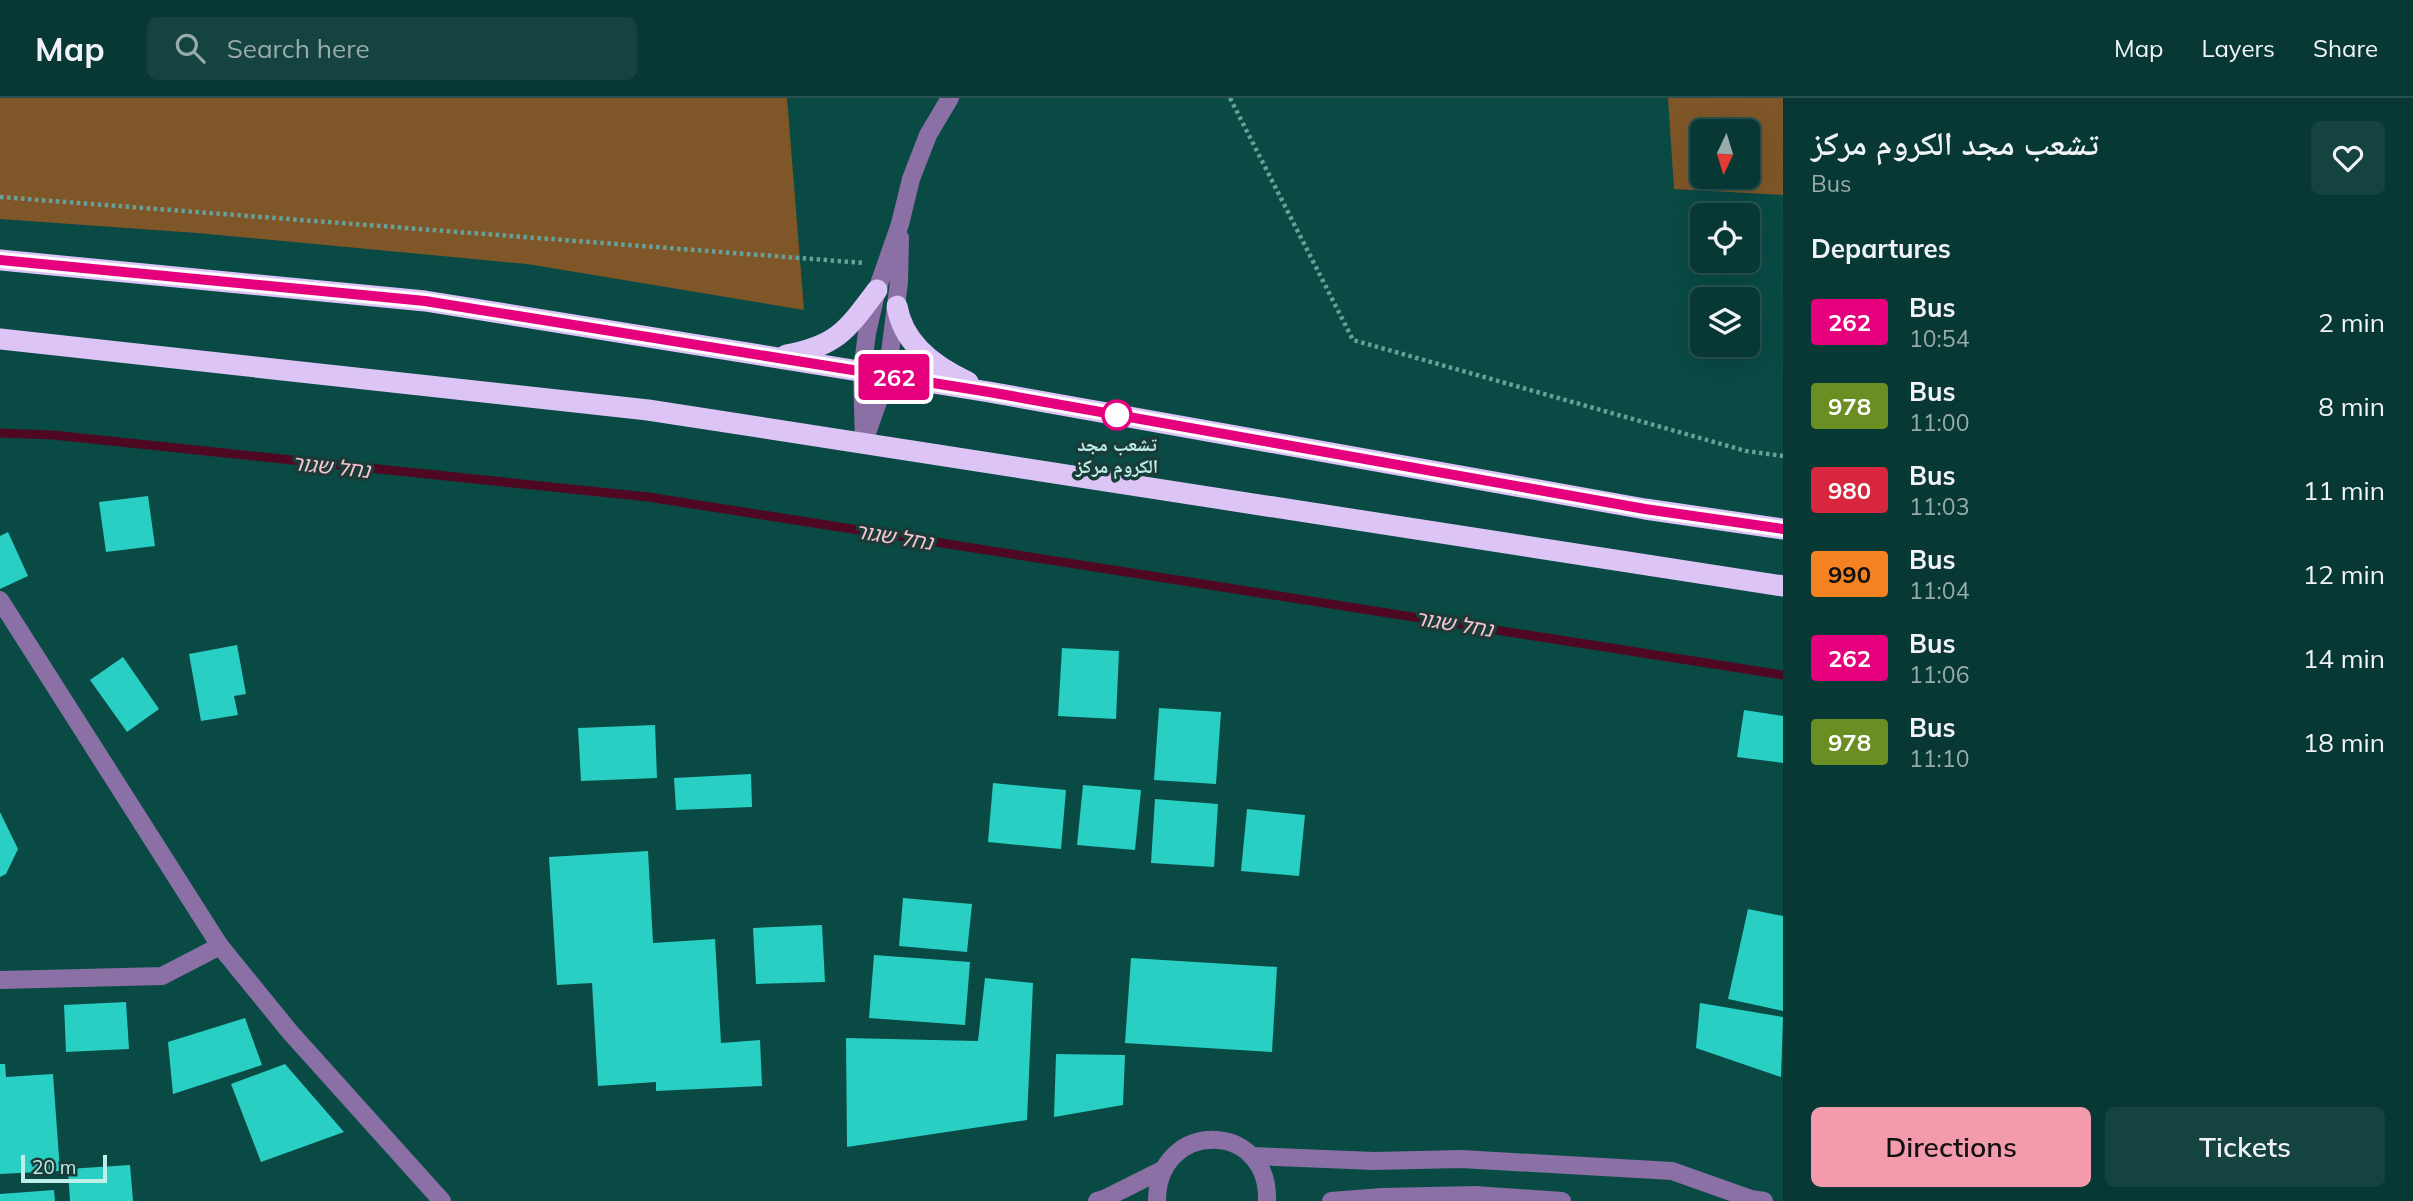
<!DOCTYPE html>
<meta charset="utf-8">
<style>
body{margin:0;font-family:Mulish,"Noto Naskh Arabic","Noto Sans Hebrew",sans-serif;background:#154340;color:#f1f3f6;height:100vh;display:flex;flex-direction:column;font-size:26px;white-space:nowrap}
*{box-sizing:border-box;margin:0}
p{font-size:23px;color:#98acac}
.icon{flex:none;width:38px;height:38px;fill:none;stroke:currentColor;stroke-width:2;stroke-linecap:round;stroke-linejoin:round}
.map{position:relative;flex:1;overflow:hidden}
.details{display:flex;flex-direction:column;background:#073834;width:630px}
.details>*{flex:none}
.badge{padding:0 14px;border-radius:5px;font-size:24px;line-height:46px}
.needle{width:46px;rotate:184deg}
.buttons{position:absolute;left:1690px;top:21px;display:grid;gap:14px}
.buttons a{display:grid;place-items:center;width:70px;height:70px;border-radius:10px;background:#073834;box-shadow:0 7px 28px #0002,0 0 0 2px #28524f;font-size:35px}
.scale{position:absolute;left:21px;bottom:18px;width:86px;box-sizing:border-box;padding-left:7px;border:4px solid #beefe8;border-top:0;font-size:19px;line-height:24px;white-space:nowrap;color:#beefe8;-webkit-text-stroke:5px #1a3c39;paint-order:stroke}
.map>.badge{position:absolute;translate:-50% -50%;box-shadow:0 0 0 4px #fff}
h2{padding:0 28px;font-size:26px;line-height:63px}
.round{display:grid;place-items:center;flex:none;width:74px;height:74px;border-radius:10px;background:#154340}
.overview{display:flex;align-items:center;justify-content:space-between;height:119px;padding:0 28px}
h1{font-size:33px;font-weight:600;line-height:52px}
.button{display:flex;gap:14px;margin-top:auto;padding:14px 28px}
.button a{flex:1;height:80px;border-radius:10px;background:#f39aac;color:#111;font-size:28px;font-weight:600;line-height:80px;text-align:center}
.button a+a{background:#154340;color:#f1f3f6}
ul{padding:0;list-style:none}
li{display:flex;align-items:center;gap:21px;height:84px;padding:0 28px}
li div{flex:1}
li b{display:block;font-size:26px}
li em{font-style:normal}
li .badge{min-width:77px;font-weight:700;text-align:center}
header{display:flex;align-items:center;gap:42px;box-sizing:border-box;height:98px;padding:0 35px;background:#073834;border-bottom:2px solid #28524f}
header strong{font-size:33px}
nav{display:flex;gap:38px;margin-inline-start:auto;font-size:24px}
.search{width:490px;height:63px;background:#154340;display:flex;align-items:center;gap:18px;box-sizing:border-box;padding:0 24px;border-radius:10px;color:#98acac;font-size:26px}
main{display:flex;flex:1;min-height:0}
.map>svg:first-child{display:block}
.green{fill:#7f5627;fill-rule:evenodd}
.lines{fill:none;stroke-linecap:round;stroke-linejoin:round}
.stream{stroke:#4f0821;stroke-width:9}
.building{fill:#28cfc2}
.path{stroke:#679f99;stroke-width:4.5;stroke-dasharray:3.5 3.5;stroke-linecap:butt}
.minor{stroke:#8a70a5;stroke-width:18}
.highway{stroke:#ddc4f7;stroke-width:21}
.line-casing{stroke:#fff;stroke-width:16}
.line{stroke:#e6007e;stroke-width:10}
.stop-dot{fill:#fff;stroke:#e6007e;stroke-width:3.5}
.labels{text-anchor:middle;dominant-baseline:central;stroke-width:7;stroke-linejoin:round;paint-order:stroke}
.stop-label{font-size:19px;font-weight:bold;fill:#beefe8;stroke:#1a3c39}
.water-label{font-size:21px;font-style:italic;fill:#fac3cd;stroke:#1a3c39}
</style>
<header>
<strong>Map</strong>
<div class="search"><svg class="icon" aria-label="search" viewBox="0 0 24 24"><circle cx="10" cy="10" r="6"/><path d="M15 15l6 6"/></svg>Search here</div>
<nav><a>Map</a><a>Layers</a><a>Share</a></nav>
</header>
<main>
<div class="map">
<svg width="1783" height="1103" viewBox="0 0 1783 1103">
<rect width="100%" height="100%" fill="#094a45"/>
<g class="green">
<polygon points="0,0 787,0 804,212 527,166 197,135 0,121"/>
<path d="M1668,0h115v97l-109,-6zM1703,33h45v46h-45z"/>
</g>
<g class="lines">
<polyline class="stream" points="0,335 53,337 648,399 1783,577"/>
</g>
<g class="building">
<polygon points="148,398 155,448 106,454 99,404"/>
<polygon points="8,434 28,478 0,491 0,438"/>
<polygon points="237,547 246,596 234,598 238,617 201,623 189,556"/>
<polygon points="1062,550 1119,553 1116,621 1058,618"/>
<polygon points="123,559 159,611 127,634 90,582"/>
<polygon points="1159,610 1221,614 1216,686 1154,682"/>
<polygon points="1744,612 1783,618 1783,665 1737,659"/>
<polygon points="655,627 657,680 581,683 578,630"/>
<polygon points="751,676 752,709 676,712 674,680"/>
<polygon points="993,685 1066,692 1061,751 988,744"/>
<polygon points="1083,687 1141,692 1135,752 1077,747"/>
<polygon points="1155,701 1218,706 1214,769 1151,765"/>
<polygon points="1247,711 1305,717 1299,778 1241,773"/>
<polygon points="0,714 18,751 6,776 0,779"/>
<polygon points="648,753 653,845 715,841 721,945 760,942 762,988 656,993 656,984 598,988 592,885 557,887 549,759"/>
<polygon points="903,800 972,806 967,854 899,848"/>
<polygon points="1748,811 1783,818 1783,913 1728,901"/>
<polygon points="822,827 825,884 756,886 753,830"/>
<polygon points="874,857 970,864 965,927 869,920"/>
<polygon points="1131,860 1277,869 1272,954 1125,945"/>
<polygon points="985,880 1033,885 1027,1022 847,1049 846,940 978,943"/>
<polygon points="126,904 129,951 66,954 64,907"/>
<polygon points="1700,905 1783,919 1781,979 1696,950"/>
<polygon points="245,920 262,967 173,996 168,944"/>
<polygon points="1056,956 1125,957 1123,1007 1054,1019"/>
<polygon points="0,966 5,966 6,979 53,976 60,1073 0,1076"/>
<polygon points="285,966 344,1034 261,1064 231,986"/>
<polygon points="130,1067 133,1103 70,1103 68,1071"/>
<polygon points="54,1092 55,1103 0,1103 0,1096"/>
</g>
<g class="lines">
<g class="path">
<polyline points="1230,0 1353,242 1746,353 1783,358"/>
<polyline points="0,99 865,165"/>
</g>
<g class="minor">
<polyline points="867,335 887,278 899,184 900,140"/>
<polyline points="864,345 862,274 867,235 877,192 900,126 911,81 928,37 950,0"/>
<polyline points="0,502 220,848 290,934 442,1103"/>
<polyline points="0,882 162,878 220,848"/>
<polyline points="1252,1058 1374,1063 1461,1061 1672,1073 1751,1101 1764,1103"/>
<polyline points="1097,1103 1104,1101 1162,1072"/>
<path d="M1157,1103c0,-82 113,-81 110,0"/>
<polyline points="1331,1103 1382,1099 1475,1097 1562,1103"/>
</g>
<g class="highway">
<polyline points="0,162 425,203 989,294 1645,411 1783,431"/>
<path d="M897,208c6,38 38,61 71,76"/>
<polyline points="0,241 648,312 1783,488"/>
<path d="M786,257c51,-9 61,-25 91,-65"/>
</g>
</g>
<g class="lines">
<defs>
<polyline id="line" points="0,162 425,203 989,294 1645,411 1783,431"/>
</defs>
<use href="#line" class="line-casing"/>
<use href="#line" class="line"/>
</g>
<circle class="stop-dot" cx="1117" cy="317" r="14"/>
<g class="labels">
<g class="stop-label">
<text x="1117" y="346">تشعب مجد<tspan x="1117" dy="22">الكروم مركز</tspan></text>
</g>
<g class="water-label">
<text transform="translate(331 368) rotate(6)">נחל שגור</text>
<text transform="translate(894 438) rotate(9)">נחל שגור</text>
<text transform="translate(1454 525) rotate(9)">נחל שגור</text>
</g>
</g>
</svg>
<div class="buttons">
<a><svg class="needle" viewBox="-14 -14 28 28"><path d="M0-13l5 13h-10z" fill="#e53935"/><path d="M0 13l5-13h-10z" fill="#98acac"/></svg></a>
<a><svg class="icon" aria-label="locate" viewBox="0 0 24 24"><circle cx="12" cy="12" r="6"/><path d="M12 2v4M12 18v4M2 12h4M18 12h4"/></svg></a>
<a><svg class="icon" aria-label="layers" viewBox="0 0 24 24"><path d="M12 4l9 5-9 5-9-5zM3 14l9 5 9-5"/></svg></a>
</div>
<div class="scale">20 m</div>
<b class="badge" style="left:894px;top:279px;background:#e6007e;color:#fff">262</b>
</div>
<section class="details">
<div class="overview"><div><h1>تشعب مجد الكروم مركز</h1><p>Bus</p></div><a class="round"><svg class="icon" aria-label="heart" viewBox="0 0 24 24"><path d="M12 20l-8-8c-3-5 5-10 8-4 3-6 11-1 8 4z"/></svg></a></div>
<h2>Departures</h2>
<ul>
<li><span class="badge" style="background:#e6007e;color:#fff">262</span><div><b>Bus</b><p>10:54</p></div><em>2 min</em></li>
<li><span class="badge" style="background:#6b8e23;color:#fff">978</span><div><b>Bus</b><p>11:00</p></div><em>8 min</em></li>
<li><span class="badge" style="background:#d7263d;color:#fff">980</span><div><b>Bus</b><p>11:03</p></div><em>11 min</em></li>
<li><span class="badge" style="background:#f58220;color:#111">990</span><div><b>Bus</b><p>11:04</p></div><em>12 min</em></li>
<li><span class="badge" style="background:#e6007e;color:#fff">262</span><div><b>Bus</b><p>11:06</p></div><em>14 min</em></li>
<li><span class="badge" style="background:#6b8e23;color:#fff">978</span><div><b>Bus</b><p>11:10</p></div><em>18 min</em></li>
</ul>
<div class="button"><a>Directions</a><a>Tickets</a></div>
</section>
</main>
